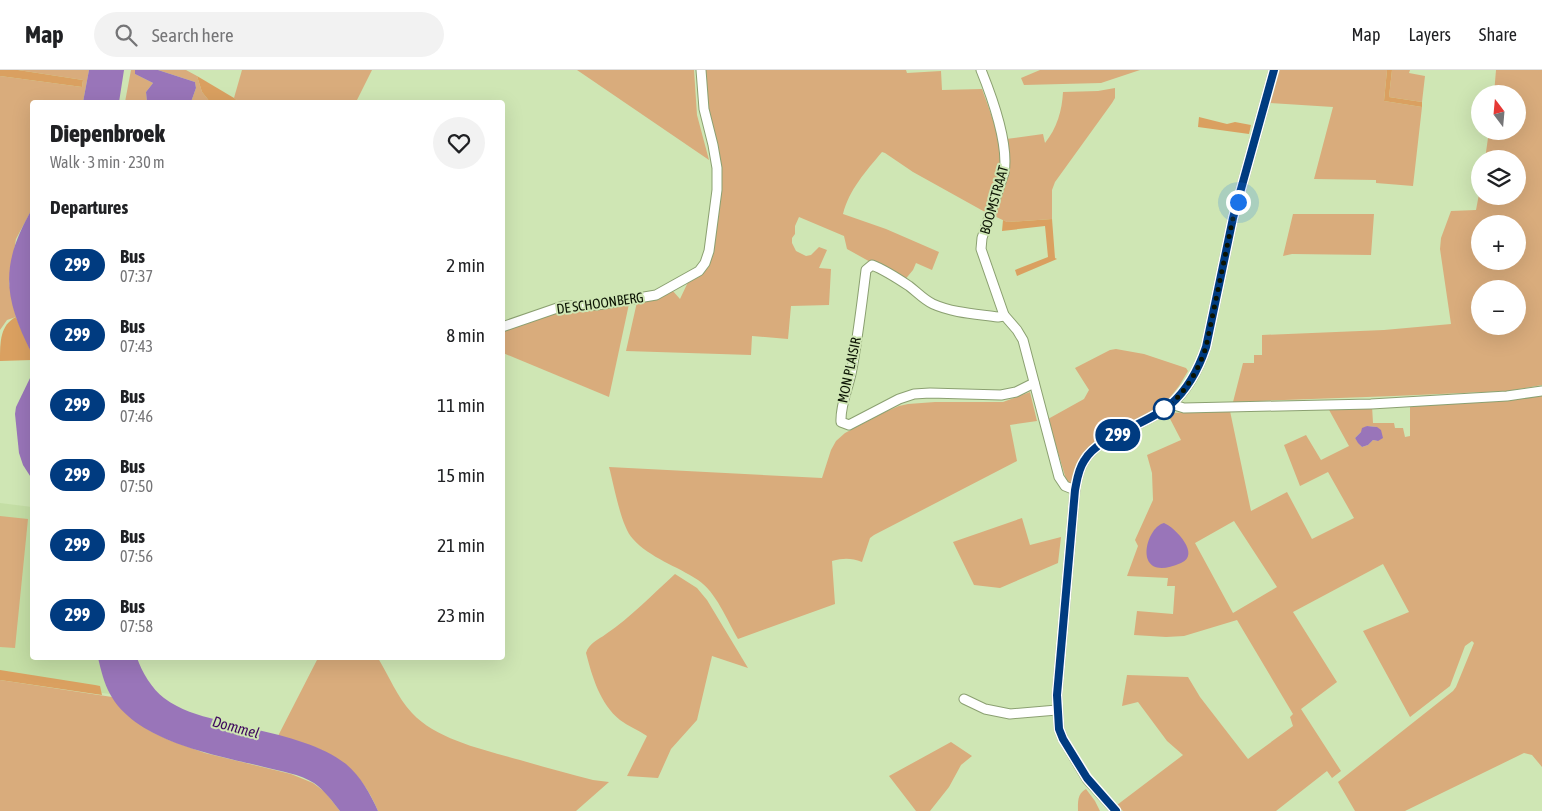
<!DOCTYPE html>
<meta charset="utf-8">
<style>
body{margin:0;font-family:"Asap Condensed",sans-serif;background:#f2f2f2;color:#202124;height:100vh;display:flex;flex-direction:column;font-size:19px;white-space:nowrap}
*{box-sizing:border-box;margin:0}
p{font-size:16px;color:#757577}
.icon{flex:none;width:28px;height:28px;fill:none;stroke:currentColor;stroke-width:2;stroke-linecap:round;stroke-linejoin:round}
.map{position:relative;flex:1;overflow:hidden}
.sheet{position:absolute;left:30px;top:30px;width:475px;height:560px;display:flex;flex-direction:column;background:#fff;border-radius:5px;box-shadow:0 5px 20px #0002}
.sheet>*{flex:none}
.badge{padding:0 10px;border-radius:16px;font-size:18px;line-height:32px}
.needle{width:32px;rotate:344deg}
.controls{position:absolute;left:1471px;top:15px;display:grid;gap:10px}
.controls a{display:grid;place-items:center;width:55px;height:55px;border-radius:50%;background:#fff;box-shadow:0 5px 20px #0002;font-size:25px}
.you{position:absolute;width:25px;height:25px;margin:-12px;border:4px solid #fff;border-radius:50%;background:#1a73e8;box-shadow:0 0 0 8px #1a73e833}
.map>.badge{position:absolute;translate:-50% -50%;box-shadow:0 0 0 2px #fff}
h2{padding:0 20px;font-size:19px;line-height:45px}
.round{display:grid;place-items:center;flex:none;width:52px;height:52px;border-radius:26px;background:#f2f2f2}
.headline{display:flex;align-items:center;justify-content:space-between;height:85px;padding:0 20px}
h1{font-size:24px;font-weight:800;line-height:38px}
ul{padding:0;list-style:none}
li{display:flex;align-items:center;gap:15px;height:70px;padding:0 20px}
li div{flex:1}
li b{display:block;font-size:19px}
li em{font-style:normal}
li .badge{min-width:55px;font-weight:700;text-align:center}
header{display:flex;align-items:center;gap:30px;box-sizing:border-box;height:70px;padding:0 25px;background:#fff;border-bottom:1px solid #e0e0e0}
header strong{font-size:24px}
nav{display:flex;gap:28px;margin-inline-start:auto;font-size:18px}
.search{width:350px;height:45px;background:#f2f2f2;display:flex;align-items:center;gap:12px;box-sizing:border-box;padding:0 18px;border-radius:28px;color:#757577;font-size:19px}
.map>svg:first-child{display:block}
.built{fill:#c4dea5}
.green{fill:#d9ac7c;fill-rule:evenodd}
.forest{fill:#daa060}
.water{fill:#9975b9}
.lines{fill:none;stroke-linecap:round;stroke-linejoin:round}
.minor-casing{stroke:#8ba071;stroke-width:11}
.minor{stroke:#fff;stroke-width:9}
.line-casing{stroke:#fff;stroke-width:11}
.line{stroke:#003b80;stroke-width:8}
.walk{stroke:#0b1303;stroke-width:5;stroke-dasharray:0 9}
.stop-dot{fill:#fff;stroke:#003b80;stroke-width:2.5}
.labels{text-anchor:middle;dominant-baseline:central;stroke-width:4;stroke-linejoin:round;paint-order:stroke}
.street-label{font-size:14px;fill:#0b1303;stroke:#cfe6b4}
.water-label{font-size:15px;font-style:italic;fill:#3e085d;stroke:#cfe6b4}
</style>
<header>
<strong>Map</strong>
<div class="search"><svg class="icon" aria-label="search" viewBox="0 0 24 24"><circle cx="10" cy="10" r="6"/><path d="M15 15l6 6"/></svg>Search here</div>
<nav><a>Map</a><a>Layers</a><a>Share</a></nav>
</header>
<div class="map">
<svg width="1542" height="741" viewBox="0 0 1542 741">
<rect width="100%" height="100%" fill="#cfe6b4"/>
<polygon class="built" points="0,433 32,437 32,588 98,588 110,624 0,609"/>
<g class="green">
<polygon points="18,0 89,0 83,32 32,32 32,139 16,169 9,213 16,247 7,250 0,260 0,6 82,17 83,10"/>
<polygon points="131,0 135,0 135,4 153,13 146,22 147,32 125,32"/>
<polygon points="158,0 186,0 197,6 202,22 210,32 191,32 196,18 195,12"/>
<polygon points="242,0 372,0 356,32 239,32 234,28"/>
<polygon points="577,0 694,0 697,45 709,90"/>
<path d="M704,0h202l1,3 34,-2 1,19 40,-1c8,23 20,50 18,75 -2,16 -9,32 -15,48l-72,-40 -28,-19 -3,-1c-16,19 -33,38 -39,62l43,15 53,23 -7,18 -16,-7 -3,7 -10,12 -11,-8 -45,-25 -3,-13 -45,-19 -4,9v8l-3,4v5l4,8 10,5 5,-1 8,-8 8,3 -8,18 12,1 -2,36 -38,1 -3,33 -36,-3 -1,19 -125,-4 11,-49 35,-12 8,9 9,-19 16,-16 13,-64 -12,-88z"/>
<polygon points="1040,0 1140,0 1101,13 1024,15 1021,8"/>
<polygon points="1278,0 1387,0 1384,31 1422,37 1413,116 1376,113 1376,110 1314,109 1333,37 1268,33"/>
<polygon points="1392,0 1410,0 1409,3 1425,6 1422,32 1389,27"/>
<path d="M1496,0h46v315l-34,6 -114,5 -161,6 10,-39h11v-8h8v-20l122,-5 67,-6 -11,-75 1,-11 10,-27 25,-1 4,-21v7h38v-37h-33l4,-28h29v-37h-24zM1480,154h38v37h-38zM1480,219h38v37h-38z"/>
<path d="M1115,18v10l-3,5 -57,79 -3,8v29l-45,3 -15,-7 14,-76 37,-5 2,9c12,-15 17,-32 18,-51l35,-1z"/>
<polygon points="1293,144 1374,144 1371,185 1292,184 1283,186"/>
<polygon points="629,234 609,327 503,283 503,260 553,241"/>
<polygon points="1116,279 1144,284 1186,298 1188,301 1179,316 1168,330 1143,347 1094,374 1085,382 1074,404 1072,417 1068,416 1048,349 1084,329 1089,320 1075,298 1110,280"/>
<path d="M1030,322l7,29 -27,4 7,36 -143,74 -4,3 -8,24c-11,-4 -18,-4 -30,-1l3,43 -97,35c-11,-19 -22,-47 -40,-59 -21,-14 -48,-22 -65,-41 -12,-12 -19,-54 -24,-72l213,11 9,-28 5,-9 9,-8 40,-21 14,-6 9,-2 27,-2h68z"/>
<path d="M1542,326v371l-10,-12 -8,-2 -119,58h-50l-17,-29 115,-91 3,-4 18,-44 -2,-2 -7,5 -15,40 -40,31 -47,-86 46,-19 -26,-48 -90,48 44,70 -36,27 40,62 -9,7 -5,-7 -51,40h-153l-6,-6 66,-50 -16,-14 -29,-39 -16,4 5,-31 61,2 12,20 48,62 45,-33 -3,-9 3,-3 -56,-94 -53,16 -18,1 -32,-2 3,-24 36,3 2,-28h-8l1,-8 -41,-2 11,-30 -3,-6 18,-40 -1,-27 -5,-18 34,-15 -14,-27 63,-2 21,100 36,-19 25,47 42,-21 -26,-46 -28,14 -16,-41 22,-10 15,25 28,-14 -21,-38 44,-2 1,17h21l1,5h8l2,9 5,-1v-31l77,-3zM1367,356l10,1 1,14 -5,-1 -5,5 -6,2 -7,-9zM1234,451l43,66 -44,26 -38,-70z"/>
<polygon points="0,446 28,449 15,578 0,577"/>
<polygon points="1022,448 1030,475 1061,467 1058,493 1000,518 974,515 953,472"/>
<path d="M675,504l22,14 10,12 41,68 -36,-12 -15,64 -26,29 -13,29 -31,-2 20,-40c-9,-6 -19,-10 -27,-16 -20,-16 -28,-44 -34,-67 3,-10 12,-13 20,-19 25,-17 46,-39 69,-60z"/>
<path d="M318,588h60c11,18 19,39 34,55 25,27 73,37 108,47 24,7 49,14 73,20l16,2 -33,29h-198c-20,-48 -51,-63 -100,-75z"/>
<polygon points="0,610 112,627 133,649 150,661 169,670 205,683 291,704 313,713 325,722 340,741 0,741"/>
<polygon points="951,672 972,686 961,695 949,717 930,741 916,741 889,706"/>
<path d="M1086,719l9,12 5,10h-22c0,-9 -1,-17 8,-22z"/>
</g>
<g class="forest">
<polygon points="0,0 18,0 83,10 82,17 0,6"/>
<polygon points="1387,0 1392,0 1389,27 1422,32 1422,37 1384,31"/>
<polygon points="197,6 234,28 239,32 210,32 202,22"/>
<polygon points="1199,47 1227,54 1235,52 1251,55 1249,64 1198,57"/>
<polygon points="1052,149 1055,188 1057,189 1017,206 1015,200 1048,187 1045,156 1002,161 1003,150 1007,152"/>
<path d="M16,247l16,37v6l-32,1c0,-19 0,-36 16,-44z"/>
<polygon points="0,600 95,615 100,616 102,625 0,610"/>
</g>
<g class="water">
<polygon points="89,0 124,0 119,32 83,32"/>
<polygon points="135,0 158,0 195,12 196,18 191,32 147,32 146,22 153,13 135,4"/>
<path d="M32,139v145c-29,-57 -32,-89 0,-145z"/>
<polygon points="32,304 32,409 23,395 19,383 15,344 16,337"/>
<polygon points="1367,356 1377,357 1381,360 1383,368 1378,371 1373,370 1368,375 1362,377 1358,373 1355,368 1361,362 1362,358"/>
<path d="M1164,453c12,5 37,32 17,40 -50,22 -36,-36 -17,-40z"/>
<path d="M98,588h39c5,14 15,31 27,40 16,12 34,17 53,22 40,11 96,18 129,44 15,13 24,29 32,47h-38c-8,-10 -15,-20 -26,-28 -14,-9 -34,-12 -50,-16 -48,-12 -128,-25 -154,-73 -6,-11 -9,-24 -12,-36z"/>
</g>
<g class="lines">
<defs>
<g id="minor">
<path d="M981,0c11,27 28,75 23,103l-22,65 -1,11 23,66 13,15 6,10 36,137 6,9 10,4"/>
<path d="M1004,245v1l-6,1c-21,-3 -45,-4 -65,-13 -9,-4 -16,-12 -24,-18 -12,-8 -24,-16 -37,-21l-6,5c-4,33 -8,66 -14,99 -3,18 -12,35 -11,53l8,3 50,-26 15,-5 16,-1 71,2 15,-3 18,-9"/>
<polyline points="502,257 563,236 597,235 656,225 699,201 705,193 709,181 717,120 717,98 713,75 704,39 701,0"/>
<polyline points="1171,334 1184,338 1371,334 1507,326 1542,321"/>
<polyline points="964,629 985,639 1010,644 1057,640"/>
<path d="M1116,741l-29,-32 -24,-40 -4,-10 -2,-34 18,-205c2,-10 3,-20 9,-29 15,-26 63,-36 86,-56 17,-14 29,-37 36,-58l27,-129 41,-148"/>
</g>
</defs>
<use href="#minor" class="minor-casing"/>
<use href="#minor" class="minor"/>
</g>
<g class="lines">
<defs>
<path id="line" d="M1116,741l-29,-33 -24,-39 -4,-10 -2,-34 18,-205c2,-10 3,-20 9,-29 15,-26 63,-36 86,-56 17,-15 29,-37 36,-58l27,-129 41,-148"/>
</defs>
<use href="#line" class="line-casing"/>
<use href="#line" class="line"/>
<path class="walk" d="M1164,339c20,-13 35,-40 42,-62l27,-129 5,-16"/>
</g>
<circle class="stop-dot" cx="1164" cy="339" r="10"/>
<g class="labels">
<g class="street-label">
<text transform="translate(994 130) rotate(-74)">BOOMSTRAAT</text>
<text transform="translate(600 233) rotate(-8)">DE SCHOONBERG</text>
<text transform="translate(849 300) rotate(-78)">MON PLAISIR</text>
</g>
<g class="water-label">
<text transform="translate(236 657) rotate(15)">Dommel</text>
</g>
</g>
</svg>
<div class="controls">
<a><svg class="needle" viewBox="-14 -14 28 28"><path d="M0-13l5 13h-10z" fill="#e53935"/><path d="M0 13l5-13h-10z" fill="#757577"/></svg></a>
<a><svg class="icon" aria-label="layers" viewBox="0 0 24 24"><path d="M12 4l9 5-9 5-9-5zM3 14l9 5 9-5"/></svg></a>
<a>+</a>
<a>−</a>
</div>
<div class="you" style="left:1238px;top:132px"></div>
<b class="badge" style="left:1118px;top:365px;background:#003b80;color:#fff">299</b>
<section class="sheet">
<div class="headline"><div><h1>Diepenbroek</h1><p>Walk · 3 min · 230 m</p></div><a class="round"><svg class="icon" aria-label="heart" viewBox="0 0 24 24"><path d="M12 20l-8-8c-3-5 5-10 8-4 3-6 11-1 8 4z"/></svg></a></div>
<h2>Departures</h2>
<ul>
<li><span class="badge" style="background:#003b80;color:#fff">299</span><div><b>Bus</b><p>07:37</p></div><em>2 min</em></li>
<li><span class="badge" style="background:#003b80;color:#fff">299</span><div><b>Bus</b><p>07:43</p></div><em>8 min</em></li>
<li><span class="badge" style="background:#003b80;color:#fff">299</span><div><b>Bus</b><p>07:46</p></div><em>11 min</em></li>
<li><span class="badge" style="background:#003b80;color:#fff">299</span><div><b>Bus</b><p>07:50</p></div><em>15 min</em></li>
<li><span class="badge" style="background:#003b80;color:#fff">299</span><div><b>Bus</b><p>07:56</p></div><em>21 min</em></li>
<li><span class="badge" style="background:#003b80;color:#fff">299</span><div><b>Bus</b><p>07:58</p></div><em>23 min</em></li>
</ul>
</section>
</div>
